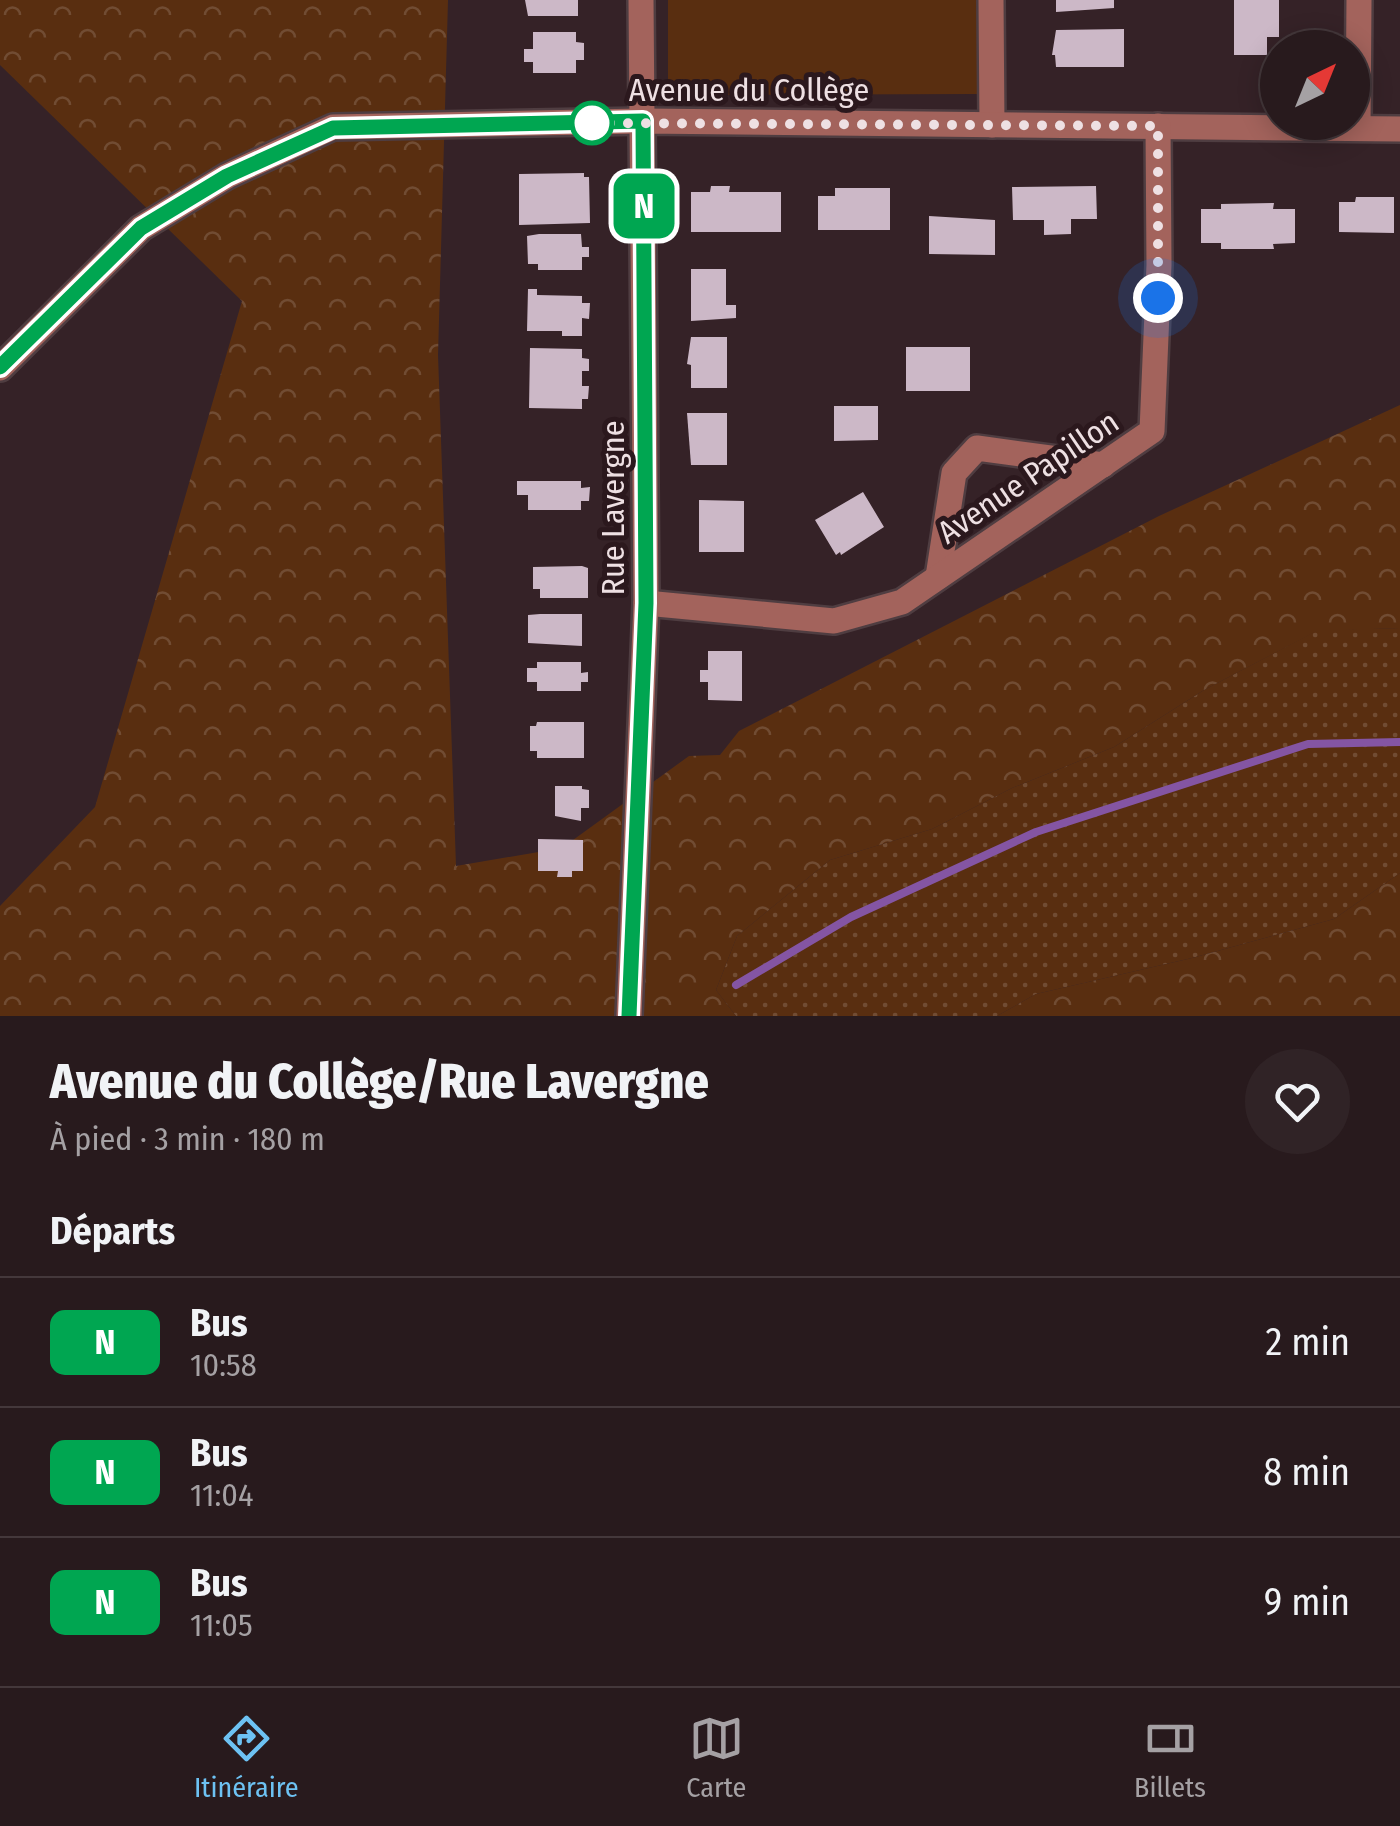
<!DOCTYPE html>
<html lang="fr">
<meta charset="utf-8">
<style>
body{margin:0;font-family:"Fira Sans Condensed",sans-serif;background:#302326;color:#f1f3f6;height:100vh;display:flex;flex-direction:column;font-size:38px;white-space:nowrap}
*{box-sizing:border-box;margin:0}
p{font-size:32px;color:#a5a1a4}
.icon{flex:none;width:55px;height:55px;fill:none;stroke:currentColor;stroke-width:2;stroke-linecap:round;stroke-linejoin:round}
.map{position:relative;height:1016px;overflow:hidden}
.panel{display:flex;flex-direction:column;background:#281a1d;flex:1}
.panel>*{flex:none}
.badge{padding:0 20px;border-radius:15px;font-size:35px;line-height:65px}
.needle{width:65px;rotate:43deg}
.buttons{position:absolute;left:1260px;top:30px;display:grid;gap:20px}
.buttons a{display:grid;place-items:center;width:110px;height:110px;border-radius:50%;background:#281a1d;box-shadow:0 5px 25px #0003,0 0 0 2px #44383b;font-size:50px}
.you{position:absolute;width:50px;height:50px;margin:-25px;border:8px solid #fff;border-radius:50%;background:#1a73e8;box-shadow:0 0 0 15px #1a73e833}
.map>.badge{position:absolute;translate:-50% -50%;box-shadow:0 0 0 5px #fff}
h2{padding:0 50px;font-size:38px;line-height:90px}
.round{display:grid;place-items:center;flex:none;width:105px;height:105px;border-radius:52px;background:#302326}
.summary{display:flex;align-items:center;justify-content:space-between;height:170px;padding:0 50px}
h1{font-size:48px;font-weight:800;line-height:75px}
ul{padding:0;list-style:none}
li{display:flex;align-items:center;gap:30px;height:130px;padding:0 50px;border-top:2px solid #44383b}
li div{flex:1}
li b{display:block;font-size:38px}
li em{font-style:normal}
li .badge{min-width:110px;font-weight:700;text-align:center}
.tabs{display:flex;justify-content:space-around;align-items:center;height:140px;border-top:2px solid #44383b;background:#281a1d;font-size:28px;color:#a5a1a4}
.tabs a{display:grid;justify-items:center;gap:5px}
.tabs .current{color:#6dc2f3}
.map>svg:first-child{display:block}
.grass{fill:url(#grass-dots)}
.forest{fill:url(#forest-crowns)}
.green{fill:#592e10}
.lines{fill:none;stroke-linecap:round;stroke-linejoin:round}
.stream{stroke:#8455a3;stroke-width:8}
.building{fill:#ccb8c7}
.minor-casing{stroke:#4f3d41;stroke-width:30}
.minor{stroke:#a3635c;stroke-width:25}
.line-casing{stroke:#fff;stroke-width:22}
.line{stroke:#00a651;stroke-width:15}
.walk{stroke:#eee0e3;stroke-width:10;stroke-dasharray:0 18}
.stop-dot{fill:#fff;stroke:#00a651;stroke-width:5}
.labels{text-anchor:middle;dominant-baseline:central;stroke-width:10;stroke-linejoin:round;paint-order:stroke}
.street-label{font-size:32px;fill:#eee0e3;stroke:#2b181d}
</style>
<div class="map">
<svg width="1400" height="1016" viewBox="0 0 1400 1016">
<defs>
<pattern id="grass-dots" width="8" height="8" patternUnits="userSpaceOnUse" patternTransform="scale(2.5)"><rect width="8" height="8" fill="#592e10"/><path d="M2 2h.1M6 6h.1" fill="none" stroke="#714c33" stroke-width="1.8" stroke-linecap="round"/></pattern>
<pattern id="forest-crowns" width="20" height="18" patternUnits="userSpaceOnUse" patternTransform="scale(2.5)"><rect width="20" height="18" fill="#592e10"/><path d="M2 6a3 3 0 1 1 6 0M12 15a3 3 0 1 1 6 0" fill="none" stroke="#714c33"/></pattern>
</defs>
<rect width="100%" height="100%" fill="#352227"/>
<polygon class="grass" points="1400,628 1400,873 1334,919 1192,958 1036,994 997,1016 736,1016 716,990 737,936 830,860 932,829 1012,788 1114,747 1204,690 1318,630"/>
<g class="forest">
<polygon points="0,0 448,0 438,355 456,866 562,848 689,756 720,755 739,731 1159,516 1400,405 1400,628 1317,631 1204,690 1114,747 1012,788 932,829 830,860 737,936 716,990 736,1016 0,1016 0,906 95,807 242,301 0,65"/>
<polygon points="1400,873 1400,1016 997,1016 1036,994 1192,958 1334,919"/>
</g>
<polygon class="green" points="668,0 977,0 977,94 668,95"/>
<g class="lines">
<polyline class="stream" points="736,985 851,917 1036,832 1308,744 1400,742"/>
</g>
<g class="building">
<polygon points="525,0 578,0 578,16 528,16"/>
<polygon points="1056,0 1114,0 1114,8 1056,12"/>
<polygon points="1234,0 1279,0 1279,37 1267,37 1267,55 1234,55"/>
<polygon points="1124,29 1124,67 1056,67 1055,55 1052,55 1056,30"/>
<polygon points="533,32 576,32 576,42 584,43 584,60 576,60 576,73 533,73 533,62 524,62 524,49 533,49"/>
<polygon points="584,173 584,177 589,177 590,223 519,225 519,174"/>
<polygon points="711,186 730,186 729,192 781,192 781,232 691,232 691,192 710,192"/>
<polygon points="1096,186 1097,219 1071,219 1071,234 1044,235 1044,220 1013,220 1012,187"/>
<polygon points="835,188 890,188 890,230 818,230 818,196 835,196"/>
<polygon points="1356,197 1394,197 1394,233 1339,232 1339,202 1355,202"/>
<polygon points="1274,203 1273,209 1295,209 1295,243 1273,244 1274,249 1221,249 1221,243 1201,243 1201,209 1221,209 1221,204"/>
<polygon points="929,216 995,220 995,255 929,254"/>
<polygon points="539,234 581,234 582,247 589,247 589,257 582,257 582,270 538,270 538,264 528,264 527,236"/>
<polygon points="691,269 726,269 726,305 736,305 736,318 691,321"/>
<polygon points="528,289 537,289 537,295 582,296 582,303 590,303 589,319 582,318 582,336 562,336 562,331 527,331"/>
<polygon points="691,337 727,337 727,388 691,388 691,365 687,364"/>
<rect x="906" y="347" width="64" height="44"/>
<polygon points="530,348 582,349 582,358 589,359 589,371 582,371 582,386 589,386 588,399 582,399 582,409 529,408"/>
<polygon points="834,406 878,406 878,440 834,441"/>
<polygon points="687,413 727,413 727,465 691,465"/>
<polygon points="517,481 581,481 581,488 590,487 589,501 581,501 581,510 528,510 528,495 517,495"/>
<polygon points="863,492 884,527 841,555 840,552 836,555 815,520"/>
<polygon points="699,500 744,501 744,552 699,552"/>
<polygon points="582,566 588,568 588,598 540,598 540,589 533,589 533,567"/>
<polygon points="540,614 582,614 582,646 528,643 528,615"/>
<polygon points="708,651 742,651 742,701 708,700 708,682 700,682 700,670 708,670"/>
<polygon points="537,662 581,662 581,673 588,672 588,682 581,682 581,691 537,691 537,682 527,682 527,668 537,668"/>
<polygon points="537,722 584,722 584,758 537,758 537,751 530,751 530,726 536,726"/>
<polygon points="555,786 582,786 582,789 589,790 589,808 581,808 581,821 555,816"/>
<polygon points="538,839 583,840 583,871 572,871 572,877 557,877 558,871 538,871"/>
</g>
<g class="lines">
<defs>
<g id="minor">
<polyline points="991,0 992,125"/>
<polyline points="1358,128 1359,0"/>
<polyline points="0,368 141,228 227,176 333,127 643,121 1400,129"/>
<polyline points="938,577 954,473 977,448 1103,465"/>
<polyline points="646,603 834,621 902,602 1152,431 1159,265 1158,126"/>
<polyline points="629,1016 646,603 641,0"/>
</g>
</defs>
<use href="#minor" class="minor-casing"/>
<use href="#minor" class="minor"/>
</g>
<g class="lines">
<defs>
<polyline id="line" points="0,367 141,228 227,176 333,128 643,121 646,603 629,1016"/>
</defs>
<use href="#line" class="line-casing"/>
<use href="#line" class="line"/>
<polyline class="walk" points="592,123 1158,126 1158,298"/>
</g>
<circle class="stop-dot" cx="592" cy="123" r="20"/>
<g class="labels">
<g class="street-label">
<text x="749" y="90">Avenue du Collège</text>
<text transform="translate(1028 477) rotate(-34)">Avenue Papillon</text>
<text transform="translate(613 508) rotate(-90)">Rue Lavergne</text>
</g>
</g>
</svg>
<div class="buttons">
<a><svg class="needle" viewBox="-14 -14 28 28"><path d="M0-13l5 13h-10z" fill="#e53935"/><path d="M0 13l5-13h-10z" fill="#a5a1a4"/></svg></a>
</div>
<div class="you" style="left:1158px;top:298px"></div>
<b class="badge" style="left:644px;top:206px;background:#00a651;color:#fff">N</b>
</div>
<section class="panel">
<div class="summary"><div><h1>Avenue du Collège/Rue Lavergne</h1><p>À pied · 3 min · 180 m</p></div><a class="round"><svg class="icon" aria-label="heart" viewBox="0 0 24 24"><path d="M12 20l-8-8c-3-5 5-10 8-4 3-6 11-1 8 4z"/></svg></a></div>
<h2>Départs</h2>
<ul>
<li><span class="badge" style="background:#00a651;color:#fff">N</span><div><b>Bus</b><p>10:58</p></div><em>2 min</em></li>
<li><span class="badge" style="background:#00a651;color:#fff">N</span><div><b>Bus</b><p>11:04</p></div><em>8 min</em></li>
<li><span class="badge" style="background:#00a651;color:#fff">N</span><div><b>Bus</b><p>11:05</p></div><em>9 min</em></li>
</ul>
</section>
<nav class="tabs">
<a class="current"><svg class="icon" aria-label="directions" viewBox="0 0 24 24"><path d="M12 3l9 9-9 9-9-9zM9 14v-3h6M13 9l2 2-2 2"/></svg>Itinéraire</a>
<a><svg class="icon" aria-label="map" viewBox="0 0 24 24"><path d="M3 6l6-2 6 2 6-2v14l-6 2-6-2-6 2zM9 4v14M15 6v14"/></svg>Carte</a>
<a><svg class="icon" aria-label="tickets" viewBox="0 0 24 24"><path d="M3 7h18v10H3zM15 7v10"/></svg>Billets</a>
</nav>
